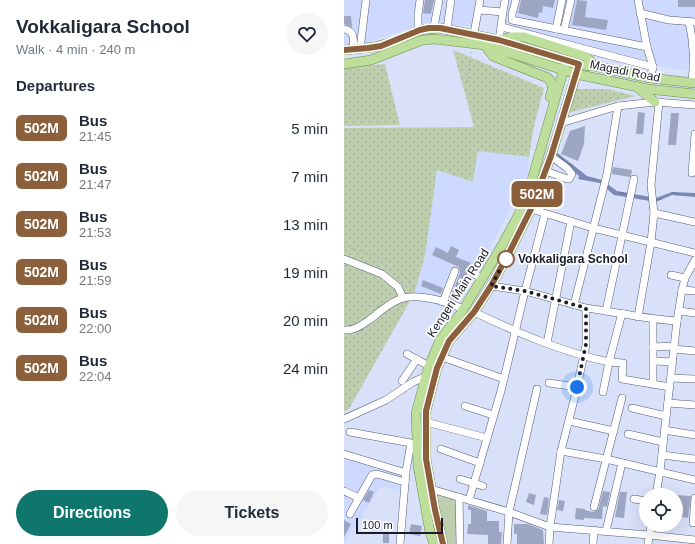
<!DOCTYPE html>
<meta charset="utf-8">
<style>
body{margin:0;font-family:Helvetica,sans-serif;background:#f6f6f7;color:#1f2937;height:100vh;display:flex;flex-direction:column;font-size:15px;white-space:nowrap}
*{box-sizing:border-box;margin:0}
p{font-size:13px;color:#747a83}
.icon{flex:none;width:22px;height:22px;fill:none;stroke:currentColor;stroke-width:2;stroke-linecap:round;stroke-linejoin:round}
.map{position:relative;flex:1;overflow:hidden}
.side{display:flex;flex-direction:column;background:#fff;width:344px}
.side>*{flex:none}
.badge{padding:0 8px;border-radius:6px;font-size:14px;line-height:26px}
.fabs{position:absolute;left:295px;top:488px;display:grid;gap:8px}
.fabs a{display:grid;place-items:center;width:44px;height:44px;border-radius:50%;background:#fff;box-shadow:0 4px 16px #0002;font-size:20px}
.scale{position:absolute;left:12px;bottom:10px;width:87px;box-sizing:border-box;padding-left:4px;border:2px solid #1a1d28;border-top:0;font-size:11px;line-height:14px;white-space:nowrap;color:#1a1d28;-webkit-text-stroke:3px #fff;paint-order:stroke}
.you{position:absolute;width:20px;height:20px;margin:-10px;border:3px solid #fff;border-radius:50%;background:#1a73e8;box-shadow:0 0 0 6px #1a73e833}
.map>.badge{position:absolute;translate:-50% -50%;box-shadow:0 0 0 2px #fff}
h2{padding:0 16px;font-size:15px;line-height:36px}
.round{display:grid;place-items:center;flex:none;width:42px;height:42px;border-radius:21px;background:#f6f6f7}
.headline{display:flex;align-items:center;justify-content:space-between;height:68px;padding:0 16px}
h1{font-size:19px;font-weight:800;line-height:30px}
.button{display:flex;gap:8px;margin-top:auto;padding:8px 16px}
.button a{flex:1;height:46px;border-radius:24px;background:#0f766e;color:#fff;font-size:16px;font-weight:800;line-height:46px;text-align:center}
.button a+a{background:#f6f6f7;color:#1f2937}
ul{padding:0;list-style:none}
li{display:flex;align-items:center;gap:12px;height:48px;padding:0 16px}
li div{flex:1}
li b{display:block;font-size:15px}
li em{font-style:normal}
li .badge{min-width:44px;font-weight:700;text-align:center}
main{display:flex;flex:1;min-height:0}
.map>svg:first-child{display:block}
.built{fill:#cdd9fe}
.grass{fill:url(#grass-dots)}
.park{fill:#becfb0}
.water{fill:url(#water-ripples)}
.building{fill:#9ca6c2}
.lines{fill:none;stroke-linecap:round;stroke-linejoin:round}
.minor-casing{stroke:#545c76;stroke-width:8}
.major-casing{stroke:#698d48;stroke-width:10}
.path{stroke:#9399ad;stroke-width:1;stroke-dasharray:1 3;stroke-linecap:butt}
.minor{stroke:#fff;stroke-width:7}
.major{stroke:#bedf9b;stroke-width:9}
.line-casing{stroke:#fff;stroke-width:9}
.line{stroke:#8b5e3c;stroke-width:6}
.walk{stroke:#1a1d28;stroke-width:4;stroke-dasharray:0 7.2}
.stop-dot{fill:#fff;stroke:#8b5e3c;stroke-width:2}
.labels{text-anchor:middle;dominant-baseline:central;stroke-width:3.5;stroke-linejoin:round;paint-order:stroke}
.street-label{font-size:12px;fill:#1a1d28;stroke:#fff}
.stop-label{font-size:12px;font-weight:bold;fill:#1a1d28;stroke:#fff;text-anchor:start}
</style>
<main>
<section class="side">
<div class="headline"><div><h1>Vokkaligara School</h1><p>Walk · 4 min · 240 m</p></div><a class="round"><svg class="icon" aria-label="heart" viewBox="0 0 24 24"><path d="M12 20l-8-8c-3-5 5-10 8-4 3-6 11-1 8 4z"/></svg></a></div>
<h2>Departures</h2>
<ul>
<li><span class="badge" style="background:#8b5e3c;color:#fff">502M</span><div><b>Bus</b><p>21:45</p></div><em>5 min</em></li>
<li><span class="badge" style="background:#8b5e3c;color:#fff">502M</span><div><b>Bus</b><p>21:47</p></div><em>7 min</em></li>
<li><span class="badge" style="background:#8b5e3c;color:#fff">502M</span><div><b>Bus</b><p>21:53</p></div><em>13 min</em></li>
<li><span class="badge" style="background:#8b5e3c;color:#fff">502M</span><div><b>Bus</b><p>21:59</p></div><em>19 min</em></li>
<li><span class="badge" style="background:#8b5e3c;color:#fff">502M</span><div><b>Bus</b><p>22:00</p></div><em>20 min</em></li>
<li><span class="badge" style="background:#8b5e3c;color:#fff">502M</span><div><b>Bus</b><p>22:04</p></div><em>24 min</em></li>
</ul>
<div class="button"><a>Directions</a><a>Tickets</a></div>
</section>
<div class="map">
<svg width="351" height="544" viewBox="0 0 351 544">
<defs>
<pattern id="grass-dots" width="8" height="8" patternUnits="userSpaceOnUse"><rect width="8" height="8" fill="#becfb0"/><path d="M2 2h.1M6 6h.1" fill="none" stroke="#a3b197" stroke-width="1.8" stroke-linecap="round"/></pattern>
<pattern id="water-ripples" width="26" height="14" patternUnits="userSpaceOnUse"><rect width="26" height="14" fill="#7c89b6"/><path d="M2 4q2-2 4 0t4 0M15 11q2-2 4 0t4 0" fill="none" stroke="#656f94"/></pattern>
</defs>
<rect width="100%" height="100%" fill="#d9e1fa"/>
<g class="built">
<polygon points="0,0 132,0 129,26 68,27 24,43 0,44"/>
<polygon points="164,0 351,0 351,70 339,70 304,64 196,35 159,21"/>
<polygon points="134,151 185,157 183,177 110,315 70,294 81,256 93,169 129,182"/>
<polygon points="0,450 57,468 55,492 37,486 0,544"/>
</g>
<g class="grass">
<polygon points="109,50 200,88 190,126 185,157 134,151 129,182 93,170 81,256 70,294 5,409 0,411 0,128 130,127"/>
<polygon points="41,64 56,125 0,126 0,68"/>
<polygon points="231,89 263,89 292,96 223,113"/>
</g>
<polygon class="park" points="93,494 112,498 114,544 103,544"/>
<polygon class="water" points="211,151 243,176 257,180 273,191 312,198 328,192 351,193 351,197 328,195 312,202 270,195 256,183 234,179 235,176 209,156"/>
<g class="building">
<polygon points="81,0 90,0 87,14 79,13"/>
<polygon points="177,0 211,0 209,8 199,6 198,13 195,12 194,18 174,13"/>
<polygon points="233,0 243,1 241,17 264,20 262,30 228,25"/>
<rect x="334" y="0" width="17" height="7"/>
<polygon points="0,16 7,16 8,27 0,24"/>
<polygon points="294,112 301,113 299,134 292,134"/>
<polygon points="327,113 335,113 332,145 324,145"/>
<polygon points="241,126 240,144 234,161 217,154 226,131"/>
<polygon points="269,167 288,170 287,175 286,177 268,174"/>
<polygon points="107,246 115,250 112,257 127,263 121,270 122,274 110,300 106,298 116,273 115,267 88,255 92,247 104,253"/>
<polygon points="79,280 99,288 97,294 77,286"/>
<polygon points="25,490 30,492 25,503 19,500"/>
<polygon points="259,491 266,492 263,507 259,506 258,519 240,518 240,520 231,519 232,508 241,509 241,510 249,512 254,510"/>
<polygon points="276,492 283,492 280,518 271,517"/>
<polygon points="185,493 192,495 190,505 182,502"/>
<polygon points="332,495 347,496 344,518 332,516"/>
<polygon points="200,497 205,498 203,515 196,514"/>
<polygon points="215,500 221,501 219,511 213,510"/>
<polygon points="124,505 143,511 143,521 155,521 155,532 158,532 157,544 144,544 144,535 123,534 124,524 127,524 127,510 124,510"/>
<polygon points="0,520 7,524 0,537"/>
<polygon points="67,524 78,526 76,536 65,534"/>
<polygon points="170,524 184,524 199,530 200,544 173,544 173,534 170,534"/>
<rect x="39" y="533" width="6" height="10"/>
</g>
<g class="lines">
<defs>
<g id="minor">
<polyline points="172,0 168,14 168,20 303,47"/>
<polyline points="294,0 303,47 309,67 306,78"/>
<polyline points="135,10 159,12 155,40"/>
<polyline points="159,12 161,0"/>
<polyline points="296,13 325,20 351,22"/>
<path d="M345,22c5,22 5,39 3,61"/>
<polyline points="90,27 95,0"/>
<polyline points="158,27 309,67"/>
<path d="M0,29c11,2 10,11 9,21"/>
<polyline points="103,29 107,0"/>
<polyline points="212,29 218,0"/>
<polyline points="220,30 227,0"/>
<polyline points="74,31 74,15 76,0"/>
<polyline points="129,39 136,0"/>
<polyline points="16,49 22,0"/>
<polyline points="217,123 274,106 311,102 351,105"/>
<polyline points="202,171 223,179 225,179 228,174 223,168 207,156"/>
<polyline points="348,173 351,134"/>
<polyline points="187,209 249,228 351,253"/>
<polyline points="310,213 351,222"/>
<polyline points="0,259 38,274 54,287 59,298"/>
<polyline points="126,272 138,278"/>
<polyline points="327,275 341,278"/>
<polyline points="147,286 181,291 242,308"/>
<polyline points="338,290 351,291"/>
<polyline points="99,302 111,271"/>
<polyline points="230,305 263,174 274,106"/>
<polyline points="262,311 290,179"/>
<polyline points="335,311 351,313"/>
<path d="M130,312c44,21 88,40 135,50l13,-49"/>
<polyline points="294,317 307,242 310,213 307,185 315,102"/>
<polyline points="309,320 309,347"/>
<path d="M0,330c11,1 19,-6 28,-12 8,-7 18,-15 28,-19 17,-6 47,2 63,10"/>
<polyline points="203,343 227,221"/>
<polyline points="330,349 351,351"/>
<polyline points="63,354 85,366"/>
<polyline points="98,357 160,379"/>
<polyline points="310,361 329,362"/>
<polyline points="327,378 351,379"/>
<polyline points="58,381 73,359"/>
<polyline points="205,383 233,387"/>
<polyline points="309,383 309,347 330,346"/>
<polyline points="259,392 265,362 279,363 278,379 326,387"/>
<polyline points="324,403 351,405"/>
<polyline points="121,406 149,415"/>
<polyline points="288,408 322,416"/>
<polyline points="0,419 42,400 69,382 85,375"/>
<polyline points="225,421 270,431"/>
<polyline points="82,422 143,438"/>
<polyline points="320,430 351,435"/>
<polyline points="6,432 67,443 62,471 56,544"/>
<polyline points="284,434 319,442"/>
<polyline points="97,449 136,463"/>
<polyline points="217,451 262,459 351,480"/>
<polyline points="0,454 62,473"/>
<polyline points="318,455 351,459"/>
<polyline points="116,479 139,486"/>
<polyline points="87,489 165,512 206,527 305,535 351,540"/>
<polyline points="0,491 15,498"/>
<polyline points="312,495 316,471 333,321 338,290 341,278 351,260"/>
<polyline points="115,497 116,544"/>
<polyline points="290,499 302,501"/>
<polyline points="125,500 157,391 181,291 201,214"/>
<polyline points="250,507 278,398"/>
<polyline points="6,514 28,475 33,474 61,482"/>
<polyline points="349,523 351,498"/>
<polyline points="262,531 278,463"/>
<polyline points="163,544 165,512 193,389"/>
<path d="M205,544l1,-17 11,-76 14,-55 11,-51v-37c30,4 60,11 91,13"/>
<polyline points="249,544 250,530"/>
<polyline points="304,544 307,525"/>
</g>
<g id="major">
<polyline points="155,40 167,37 180,37 243,57 250,66"/>
<path d="M141,45l8,11 55,22c6,6 5,11 2,19"/>
<polyline points="0,50 30,47 49,42 76,30 96,28 155,40 235,65 250,66 306,78 351,83"/>
<polyline points="0,64 27,60 78,40 91,39 141,45 232,74 304,89 351,94"/>
<polyline points="293,87 311,102"/>
<polyline points="90,544 86,532 74,466 72,413 84,369 96,340 117,313 156,249 174,216 188,180 222,61"/>
<polyline points="99,544 91,510 82,459 82,411 93,368 105,341 130,312 147,286 166,251 187,209 207,156 235,65"/>
</g>
</defs>
<use href="#minor" class="minor-casing"/>
<use href="#major" class="major-casing"/>
<g class="path">
<polyline points="124,81 127,51"/>
<polyline points="0,246 48,262 67,284 71,291"/>
</g>
<use href="#minor" class="minor"/>
<use href="#major" class="major"/>
</g>
<g class="lines">
<defs>
<polyline id="line" points="0,50 24,48 37,46 76,30 85,28 96,28 155,40 235,64 207,156 187,209 166,251 147,286 130,312 105,341 93,368 82,411 82,459 91,510 99,544"/>
</defs>
<use href="#line" class="line-casing"/>
<use href="#line" class="line"/>
<polyline class="walk" points="162,259 147,286 181,291 242,308 242,344 233,387"/>
</g>
<circle class="stop-dot" cx="162" cy="259" r="8"/>
<g class="labels">
<g class="street-label">
<text transform="translate(281 71) rotate(11)">Magadi Road</text>
<text transform="translate(114 293) rotate(-57)">Kengeri Main Road</text>
</g>
<g class="stop-label">
<text x="174" y="259">Vokkaligara School</text>
</g>
</g>
</svg>
<div class="fabs">
<a><svg class="icon" aria-label="locate" viewBox="0 0 24 24"><circle cx="12" cy="12" r="6"/><path d="M12 2v4M12 18v4M2 12h4M18 12h4"/></svg></a>
</div>
<div class="scale">100 m</div>
<div class="you" style="left:233px;top:387px"></div>
<b class="badge" style="left:193px;top:194px;background:#8b5e3c;color:#fff">502M</b>
</div>
</main>
